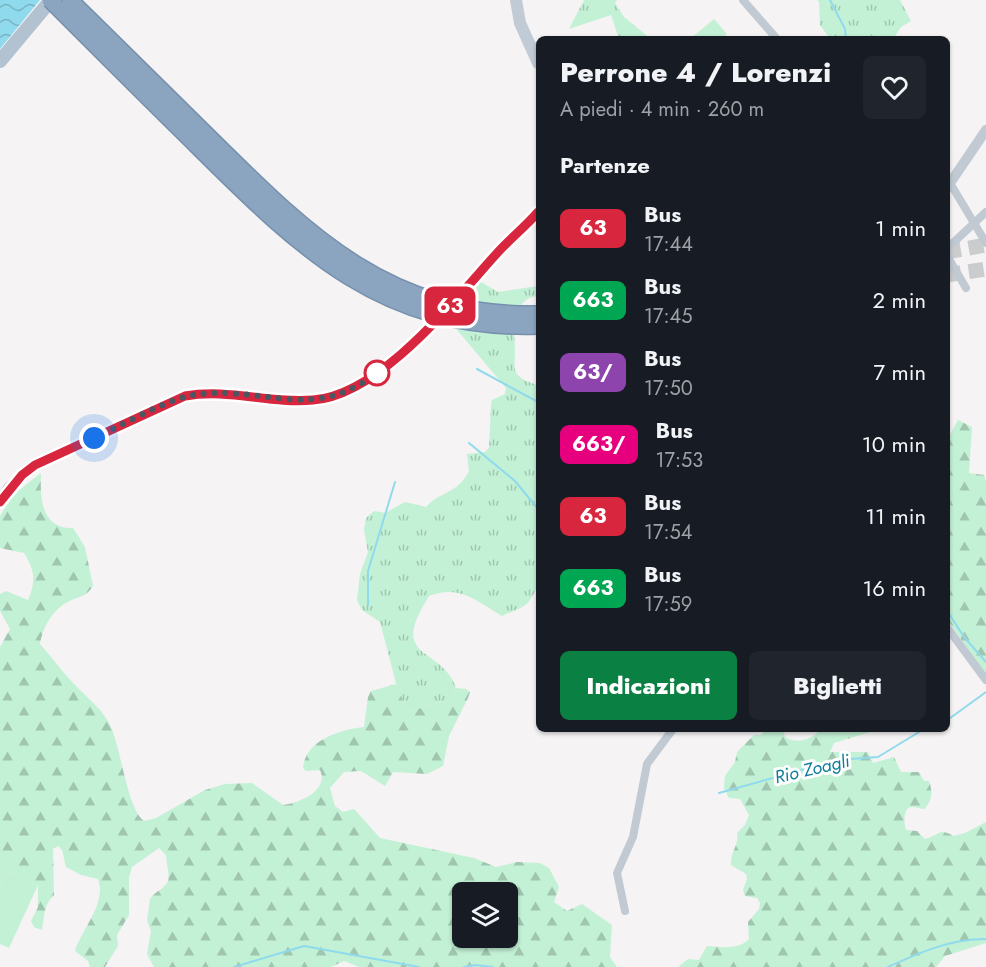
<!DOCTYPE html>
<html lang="it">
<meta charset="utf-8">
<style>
body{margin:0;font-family:Jost,sans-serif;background:#20242c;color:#f1f3f6;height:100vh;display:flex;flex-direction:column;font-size:22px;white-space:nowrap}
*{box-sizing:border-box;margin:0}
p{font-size:20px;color:#9ea1a6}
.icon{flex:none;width:33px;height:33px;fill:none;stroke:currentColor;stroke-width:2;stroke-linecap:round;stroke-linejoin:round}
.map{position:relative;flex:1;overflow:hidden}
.details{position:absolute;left:536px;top:36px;width:414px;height:696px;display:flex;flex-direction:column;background:#171b24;border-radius:9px;box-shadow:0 2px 4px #0004}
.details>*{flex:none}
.badge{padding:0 12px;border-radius:9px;font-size:21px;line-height:39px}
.buttons{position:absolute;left:452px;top:882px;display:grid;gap:12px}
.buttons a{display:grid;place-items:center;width:66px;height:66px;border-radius:9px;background:#171b24;box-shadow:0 2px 4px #0004;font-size:30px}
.you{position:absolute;width:30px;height:30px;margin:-15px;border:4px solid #fff;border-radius:50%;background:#1a73e8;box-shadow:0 0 0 9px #1a73e833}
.map>.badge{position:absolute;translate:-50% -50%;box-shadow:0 0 0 3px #fff}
h2{padding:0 24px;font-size:22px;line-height:54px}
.round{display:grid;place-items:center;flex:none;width:63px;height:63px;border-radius:9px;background:#20242c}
.headline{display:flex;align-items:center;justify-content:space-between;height:102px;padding:0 24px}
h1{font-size:28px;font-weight:800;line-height:45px}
.cta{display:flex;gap:12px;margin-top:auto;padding:12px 24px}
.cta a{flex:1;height:69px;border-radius:9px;background:#0b8043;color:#fff;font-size:24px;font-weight:800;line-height:69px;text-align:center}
.cta a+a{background:#20242c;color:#f1f3f6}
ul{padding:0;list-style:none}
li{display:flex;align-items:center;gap:18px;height:72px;padding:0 24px}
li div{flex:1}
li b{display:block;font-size:22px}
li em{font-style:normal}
li .badge{min-width:66px;font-weight:700;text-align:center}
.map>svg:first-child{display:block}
.grass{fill:url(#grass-tufts)}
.forest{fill:url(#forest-firs);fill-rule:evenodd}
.garden{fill:#c3f1d5}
.water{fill:url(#water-waves)}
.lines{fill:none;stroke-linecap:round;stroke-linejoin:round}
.stream{stroke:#90daee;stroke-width:2}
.motorway-tunnel{stroke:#caccce;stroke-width:15;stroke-dasharray:15 8;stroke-linecap:butt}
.minor{stroke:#c1cad2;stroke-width:8}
.tertiary{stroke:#c1cad2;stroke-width:10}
.secondary{stroke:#c1cbd6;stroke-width:12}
.primary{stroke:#b3c2d1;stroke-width:14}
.motorway-bridge-casing{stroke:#7690ad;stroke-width:18;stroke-linecap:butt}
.motorway-bridge{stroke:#8ba5c1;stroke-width:15}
.line-casing{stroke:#fff;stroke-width:14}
.line{stroke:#d7263d;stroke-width:9}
.walk{stroke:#4a5661;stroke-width:6;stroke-dasharray:0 10.8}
.stop-dot{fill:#fff;stroke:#d7263d;stroke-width:3}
.labels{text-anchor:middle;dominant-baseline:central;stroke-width:6;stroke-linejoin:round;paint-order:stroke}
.water-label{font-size:18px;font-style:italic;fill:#0c7c9b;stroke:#fff}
</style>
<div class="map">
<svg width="986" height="967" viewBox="0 0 986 967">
<defs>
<pattern id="grass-tufts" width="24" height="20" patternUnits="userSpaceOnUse" patternTransform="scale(1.5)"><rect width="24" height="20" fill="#c3f1d5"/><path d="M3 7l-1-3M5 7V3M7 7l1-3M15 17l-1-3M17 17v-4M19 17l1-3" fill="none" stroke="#a0c6b0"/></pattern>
<pattern id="forest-firs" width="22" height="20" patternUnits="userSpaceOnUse" patternTransform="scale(1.5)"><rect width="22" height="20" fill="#c3f1d5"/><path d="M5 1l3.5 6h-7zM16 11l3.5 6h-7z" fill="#a0c6b0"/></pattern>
<pattern id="water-waves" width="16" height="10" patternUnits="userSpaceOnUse" patternTransform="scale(1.5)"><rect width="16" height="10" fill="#90daee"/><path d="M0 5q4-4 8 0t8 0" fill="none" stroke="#78b4c4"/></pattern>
</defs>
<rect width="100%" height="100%" fill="#f5f3f3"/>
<g class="grass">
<polygon points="584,0 617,0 615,3 624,17 651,39 619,39 611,15 569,29"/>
<polygon points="817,0 900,0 911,21 901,27 893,39 830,39 820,25 819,2"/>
<path d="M481,282l17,10 40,-6v10c-26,2 -24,34 -23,55 0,5 -1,14 0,19 4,10 14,12 23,15v200c-11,23 -11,20 -36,31 -25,-15 -43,-32 -73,-20 -42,66 12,49 27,92l-5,11 -43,13 -10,-21 -18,-69 -18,-12 -5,-10 3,-26 8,-22 -4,-22 2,-12 8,-7 11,2 20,-11 21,5c14,-16 32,-13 43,-36l-2,-17 18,-2 4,-4 2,-43 1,-5 13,-6 1,-6 -59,-70z"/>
</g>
<g class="forest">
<polygon points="958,420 972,427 969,473 984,475 986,482 986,675 947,619 947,440"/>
<path d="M41,473c-1,25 0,56 32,55l12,19 8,39c-5,8 -10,10 -19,13 -19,7 -31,26 -34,45 14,16 27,34 43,49 11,11 20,18 27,32 11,22 17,84 34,96l12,-3 49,-28 20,-6 27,-1 31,22c16,-2 46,-14 37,-35l-14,1 -3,-3c3,-29 37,-38 61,-41l4,-30 3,-6 25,-7 12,28 43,-13 5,-11 10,1 4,3 -2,6 -19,38 -6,30 -16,8 -34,-2 -8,14 -24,-15 -17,1 -14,16 5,18 8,6 11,-3 26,29 94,20 22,9 21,-5 23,1 9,5 10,19 -5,15 13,9 15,-7 30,21 -2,32 7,10h-258l-15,-6 -13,6h-177l-7,-13 4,-23 -4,-10 3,-22c4,-7 16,-11 18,-18 2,-5 -2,-19 -2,-26l-7,-7 -27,19 -3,10v38l-12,20 1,11 -13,21h-15l-2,-6 -13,-10c7,-22 32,-48 23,-72l-17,-4 -15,-8 -4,-17 -4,-4 -5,3 1,47c-10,6 -10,23 -12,34l-8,-3 -3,-6 7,-14v-22l-31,-14 -7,15v-239l10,-18 -10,-18v-17l6,-3 22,9c8,-18 7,-30 -4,-47l-24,-5v-32l14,-22zM462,892h45v46h-45z"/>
<path d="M766,729h17l2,8c13,8 27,2 36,-8h59l-46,14 -4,9h38l5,11 21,-6 7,15h18l5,9h5c4,10 3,21 -5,28 -4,0 -7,-2 -11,-2 -11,-1 -9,17 -7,23l11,1 8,8c14,-3 14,-12 28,-3l12,-3 21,-11v121l-41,13 -9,11h-258l10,-8 11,1 8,-14c14,1 32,4 42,-7l-1,-17 11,-13 1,-6 -3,-5 -12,-2 -2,-6 4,-11 -1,-5 -15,-9c-1,-13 8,-19 6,-32l8,-8 4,-10 -9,-16 -11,-1 -5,-10 1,-12 10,-14 2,-10 17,-17h7z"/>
</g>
<g class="garden">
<polygon points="714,19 727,34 722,39 690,39"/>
<polygon points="7,871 38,885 9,948 0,944 0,886"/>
</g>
<polygon class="water" points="0,0 40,0 0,49"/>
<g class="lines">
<g class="stream">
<polyline points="830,0 845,29 846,39"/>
<polyline points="477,369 538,402"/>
<polyline points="469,443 515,481 538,509"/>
<polyline points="368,605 368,571 395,482"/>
<polyline points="946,609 964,637 986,662"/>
<polyline points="946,721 986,692"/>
<polyline points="719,793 837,760 878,757 924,729 934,729"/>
<polyline points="234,967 304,946 419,967"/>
<polyline points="464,967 475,965 493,967"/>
<path d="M888,967c33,-15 62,-28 98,-28"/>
</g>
<g class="motorway-tunnel">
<polyline points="946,252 986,245"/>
<polyline points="946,275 986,269"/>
</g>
<g class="minor">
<polyline points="743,0 777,39"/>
<polyline points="950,183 986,243"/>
<polyline points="946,246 954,242 986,212"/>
<polyline points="946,254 966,288"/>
<polyline points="946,626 986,680"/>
<polyline points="625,911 617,873 633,837 647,764 673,729"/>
</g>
<polyline class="tertiary" points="946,189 986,130"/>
<g class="secondary">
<polyline points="516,0 520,23 538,63"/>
<path d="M0,502l9,-14 26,-23 150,-69c43,-8 85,8 128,4 68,-5 143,-101 186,-149 13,-14 27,-25 39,-39"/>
</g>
<polyline class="primary" points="0,61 51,0"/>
<defs>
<g id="motorway-bridge">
<path d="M50,0c49,49 98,98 148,147 103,102 185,184 340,179"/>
<path d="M70,0c48,47 95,94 143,141 97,96 178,176 325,173"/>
</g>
</defs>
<use href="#motorway-bridge" class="motorway-bridge-casing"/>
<use href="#motorway-bridge" class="motorway-bridge"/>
</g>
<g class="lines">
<defs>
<path id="line" d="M0,502l22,-27 13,-10 150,-69c43,-8 85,8 128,4 68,-5 142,-101 186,-149 13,-14 27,-25 39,-39"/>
</defs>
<use href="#line" class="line-casing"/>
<use href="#line" class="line"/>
<path class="walk" d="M94,438c28,-12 77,-42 106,-44 68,-7 112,28 177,-21"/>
</g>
<circle class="stop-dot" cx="377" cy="373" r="12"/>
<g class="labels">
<g class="water-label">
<text transform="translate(812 769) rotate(-13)">Rio Zoagli</text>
</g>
</g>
</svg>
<div class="buttons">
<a><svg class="icon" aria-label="layers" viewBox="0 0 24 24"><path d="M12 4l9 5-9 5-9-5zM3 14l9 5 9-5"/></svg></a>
</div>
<div class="you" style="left:94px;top:438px"></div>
<b class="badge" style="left:450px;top:306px;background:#d7263d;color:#fff">63</b>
<section class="details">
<div class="headline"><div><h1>Perrone 4 / Lorenzi</h1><p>A piedi · 4 min · 260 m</p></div><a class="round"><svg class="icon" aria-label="heart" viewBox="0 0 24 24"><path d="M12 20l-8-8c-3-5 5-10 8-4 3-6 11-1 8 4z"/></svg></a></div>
<h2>Partenze</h2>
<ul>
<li><span class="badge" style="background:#d7263d;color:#fff">63</span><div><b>Bus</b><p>17:44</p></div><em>1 min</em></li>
<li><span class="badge" style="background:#00a651;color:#fff">663</span><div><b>Bus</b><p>17:45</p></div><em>2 min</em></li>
<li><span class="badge" style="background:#8e44ad;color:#fff">63/</span><div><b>Bus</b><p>17:50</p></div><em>7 min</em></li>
<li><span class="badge" style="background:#e6007e;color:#fff">663/</span><div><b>Bus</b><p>17:53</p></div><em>10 min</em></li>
<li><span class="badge" style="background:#d7263d;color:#fff">63</span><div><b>Bus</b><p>17:54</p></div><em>11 min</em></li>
<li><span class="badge" style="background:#00a651;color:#fff">663</span><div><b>Bus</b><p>17:59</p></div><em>16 min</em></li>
</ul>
<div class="cta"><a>Indicazioni</a><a>Biglietti</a></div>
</section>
</div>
